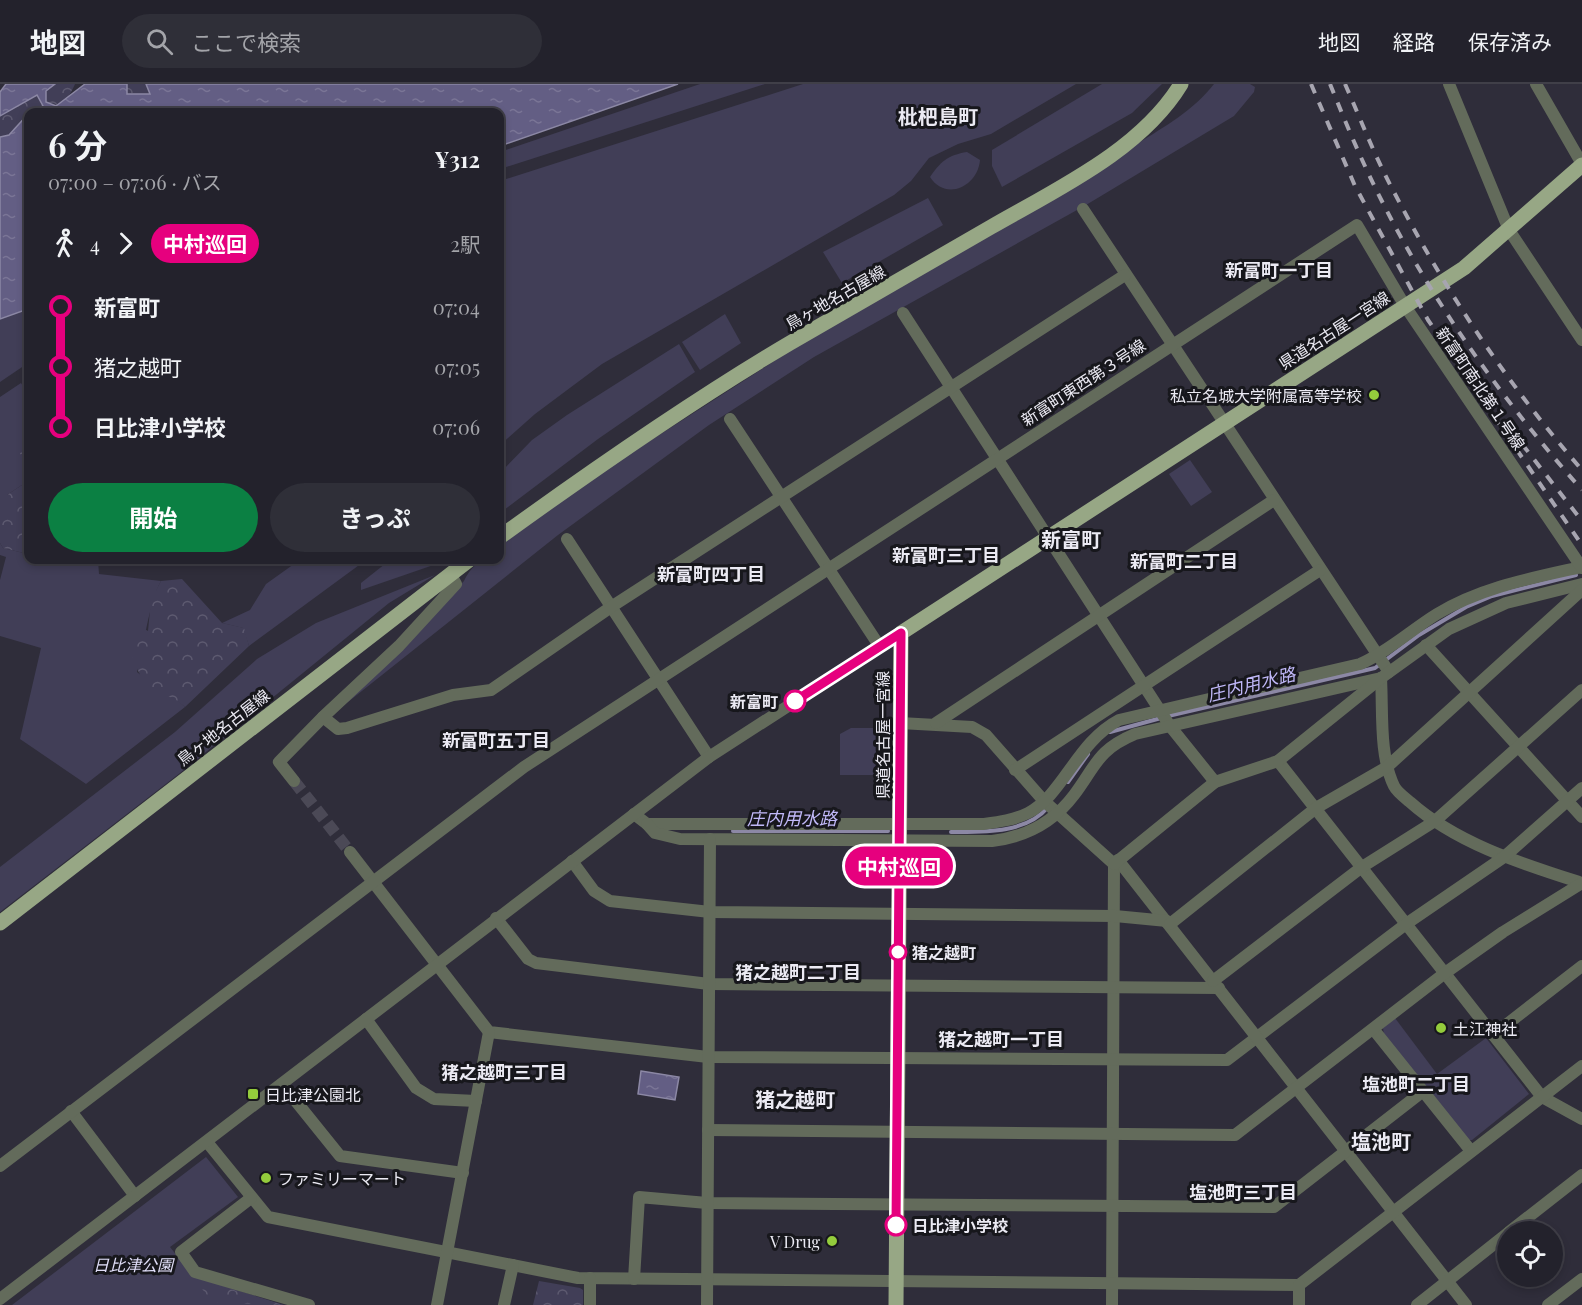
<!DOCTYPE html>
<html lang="ja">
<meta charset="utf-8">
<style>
body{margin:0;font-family:"Playfair Display","Noto Sans JP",serif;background:#2f2f38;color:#f1f3f6;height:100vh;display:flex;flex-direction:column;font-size:22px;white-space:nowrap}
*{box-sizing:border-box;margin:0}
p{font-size:20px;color:#a3a4a9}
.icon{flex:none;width:33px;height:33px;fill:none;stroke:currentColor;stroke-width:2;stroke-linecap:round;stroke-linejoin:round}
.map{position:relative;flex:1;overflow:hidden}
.details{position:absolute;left:24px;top:24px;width:480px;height:456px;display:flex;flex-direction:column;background:#23222c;border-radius:12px;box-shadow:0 3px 9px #0003,0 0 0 2px #403f48}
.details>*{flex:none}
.badge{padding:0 12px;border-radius:20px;font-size:21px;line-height:39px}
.controls{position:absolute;left:1497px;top:1137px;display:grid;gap:12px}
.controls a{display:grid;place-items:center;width:66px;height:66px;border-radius:50%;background:#23222c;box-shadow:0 3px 9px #0003,0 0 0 2px #403f48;font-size:30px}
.map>.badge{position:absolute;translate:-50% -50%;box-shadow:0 0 0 3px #fff}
.legs{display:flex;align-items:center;gap:9px;height:66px;padding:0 24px;font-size:20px}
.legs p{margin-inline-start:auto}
.summary{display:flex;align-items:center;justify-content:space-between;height:102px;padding:0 24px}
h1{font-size:33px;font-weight:700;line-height:45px}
.primary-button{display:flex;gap:12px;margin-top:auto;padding:12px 24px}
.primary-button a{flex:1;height:69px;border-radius:36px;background:#0b8043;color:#fff;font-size:24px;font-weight:700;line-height:69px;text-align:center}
.primary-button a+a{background:#2f2f38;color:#f1f3f6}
ul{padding:0 24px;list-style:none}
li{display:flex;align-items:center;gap:21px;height:60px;font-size:22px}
li i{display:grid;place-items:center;width:9px;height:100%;margin:0 8px;background:currentColor}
li i::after{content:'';width:15px;height:15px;margin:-8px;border:4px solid;border-radius:50%;background:#23222c}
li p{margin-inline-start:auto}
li:first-child i{background:linear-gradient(#0000 50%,currentColor 0)}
li:last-child i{background:linear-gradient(currentColor 50%,#0000 0)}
header{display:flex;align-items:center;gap:36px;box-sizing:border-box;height:84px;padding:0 30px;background:#23222c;border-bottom:2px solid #403f48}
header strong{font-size:28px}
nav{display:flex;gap:33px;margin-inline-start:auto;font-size:21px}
.search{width:420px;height:54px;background:#2f2f38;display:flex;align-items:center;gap:15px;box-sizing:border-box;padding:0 21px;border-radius:33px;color:#a3a4a9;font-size:22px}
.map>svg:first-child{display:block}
.green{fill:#413e57}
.forest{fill:url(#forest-crowns)}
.water{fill:url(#water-ripples);stroke:#8c88a5;stroke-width:1.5}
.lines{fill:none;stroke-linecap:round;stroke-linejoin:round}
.stream{stroke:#8c88a5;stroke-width:4}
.minor-tunnel{stroke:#4b4956;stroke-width:12;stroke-dasharray:12 6;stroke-linecap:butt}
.minor{stroke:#636b5b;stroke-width:12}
.major{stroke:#97a785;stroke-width:15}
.rail{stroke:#a7a5b0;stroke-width:4;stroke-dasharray:10 10;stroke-linecap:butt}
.line-1-casing{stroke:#fff;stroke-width:14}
.line-1{stroke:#e6007e;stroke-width:9}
.poi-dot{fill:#94cc3c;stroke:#17171c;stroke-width:2}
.stop-1-dot{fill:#fff;stroke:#e6007e;stroke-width:3}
.labels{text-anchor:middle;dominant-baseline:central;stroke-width:6;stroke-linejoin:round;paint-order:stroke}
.street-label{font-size:16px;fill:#ebeaf3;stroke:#17171c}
.poi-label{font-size:16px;fill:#ebeaf3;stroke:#17171c;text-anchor:start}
.stop-label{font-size:16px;font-weight:bold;fill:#ebeaf3;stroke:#17171c;text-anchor:start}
.park-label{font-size:16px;font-style:italic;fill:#e0def8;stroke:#17171c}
.neighbourhood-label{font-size:18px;font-weight:bold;fill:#ebeaf3;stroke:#17171c}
.water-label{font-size:18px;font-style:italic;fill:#c0b8f8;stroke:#17171c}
.quarter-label{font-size:20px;font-weight:bold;fill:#ebeaf3;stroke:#17171c}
</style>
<header>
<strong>地図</strong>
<div class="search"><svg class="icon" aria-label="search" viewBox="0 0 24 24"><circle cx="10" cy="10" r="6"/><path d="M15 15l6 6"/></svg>ここで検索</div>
<nav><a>地図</a><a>経路</a><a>保存済み</a></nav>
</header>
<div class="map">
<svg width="1582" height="1221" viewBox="0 0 1582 1221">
<defs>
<pattern id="forest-crowns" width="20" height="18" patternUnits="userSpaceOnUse" patternTransform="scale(1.5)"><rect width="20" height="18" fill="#413e57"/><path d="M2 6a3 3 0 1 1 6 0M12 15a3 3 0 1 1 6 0" fill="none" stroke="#5d5a70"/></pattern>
<pattern id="water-ripples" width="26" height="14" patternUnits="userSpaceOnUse" patternTransform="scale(1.5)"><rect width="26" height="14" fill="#635e84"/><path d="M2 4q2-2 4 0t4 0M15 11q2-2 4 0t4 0" fill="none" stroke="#7a7596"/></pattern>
</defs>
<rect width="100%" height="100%" fill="#2f2d3a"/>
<g class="green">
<polygon points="700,0 765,0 500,85 500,68"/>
<polygon points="803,0 1076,0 991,50 958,60 929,74 911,97 894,111 602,280 535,330 500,361 500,97"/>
<polygon points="1102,0 1162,0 1132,29 1002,103 992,82 992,66"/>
<path d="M1214,0h36l5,3 -1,5 -20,24 -148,89 -272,152 -105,68 -151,110 -220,175 64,-62 62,-67c9,-18 16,-21 36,-21v-14l46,-36 68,-46 179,-115 344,-205c27,-17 57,-34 77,-60z"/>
<path d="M967,68l13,8c-2,26 -34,42 -50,17 10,-15 18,-22 37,-25z"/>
<polygon points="928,114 943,141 842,199 823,168"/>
<polygon points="28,217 28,279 0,298 0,231"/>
<polygon points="725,230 741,259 700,286 682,258"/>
<polygon points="679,260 695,288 598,355 500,429 500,389 532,356 567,331"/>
<polygon points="21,299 28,310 28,361 22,359 23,381 28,384 28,397 7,411 7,436 0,436 0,313"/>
<polygon points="1190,376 1212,408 1191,422 1169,390"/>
<path d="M0,459l3,5 25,6v6h70l1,14 62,7c-12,21 -17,65 -24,91l6,5 4,11 28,10 10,9 -99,77 -66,-45 21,-91 -41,-12v-56l6,-23 -6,-2z"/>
<polygon points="291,476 366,476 249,562 243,544 222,539 250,526 266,500 294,480"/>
<polygon points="390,476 448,476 361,506 361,499"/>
<polygon points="435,491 389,519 180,689 0,828 0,783 175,648 257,575 316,539"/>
<polygon points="851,644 888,644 888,691 840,691 840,650"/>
<polygon points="1395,934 1437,990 1486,954 1529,1010 1472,1056 1466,1056 1384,951 1383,944"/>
<polygon points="206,1073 238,1113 170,1163 193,1192 284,1221 12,1221"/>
</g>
<g class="forest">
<path d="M55,0h20c-5,11 -14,29 -29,19v-12z"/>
<polygon points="127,0 146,0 150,10 127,10"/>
<polygon points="34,11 39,12 43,22 28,28 9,51 0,53 0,32"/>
<polygon points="22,359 28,361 28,384 23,381 20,370"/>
<polygon points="28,397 28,470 3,464 0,459 0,436 7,435 7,411"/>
<path d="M182,495l40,44 22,5 5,18 -64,61c-13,-11 -21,-14 -38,-10 -1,-23 -31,-48 -6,-70l7,4 3,-31 10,-19z"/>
<polygon points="201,1196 279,1220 280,1221 212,1218 197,1198"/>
<polygon points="539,1197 580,1204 583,1206 583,1221 533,1221"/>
</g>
<g class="water">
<polygon points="6,0 55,0 46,7 46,18 56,22 85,0 127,0 127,10 150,10 146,0 678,0 500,62 500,28 32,28 43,22 37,11 0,32 0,8"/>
<polygon points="28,30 28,225 0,235 0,53 9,51"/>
<polygon points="641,987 679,993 675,1016 638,1010"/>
</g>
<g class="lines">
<g class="stream">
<polyline points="1168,632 1375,584 1419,551 1466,523 1492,512 1576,491"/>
<polyline points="1110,648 1161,634"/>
<polyline points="1068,698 1088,670"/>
<polyline points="733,747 888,747"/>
<path d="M951,748c31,0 75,2 97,-25"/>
</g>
<polyline class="minor-tunnel" points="294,697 350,768"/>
<g class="minor">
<polyline points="1449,0 1509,146 1582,256"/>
<polyline points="1536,0 1582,80"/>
<polyline points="1083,125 1389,588"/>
<polyline points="903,229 1170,642 1215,698"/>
<polyline points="730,335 880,563"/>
<polyline points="567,455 709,673"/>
<polyline points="1426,561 1582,733"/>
<path d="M1381,594c2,34 -2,77 13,108 3,6 10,11 16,16 47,42 113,62 172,81"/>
<polyline points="323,633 338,645 347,644 453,611 491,606 611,523 1125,191"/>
<polyline points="900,639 972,643 986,651 1044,717 1114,780 1112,1221"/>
<polyline points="936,639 1274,416"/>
<polyline points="1278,677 1542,1013 1582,1035"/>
<polyline points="1015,686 1320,486"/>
<polyline points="294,697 279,678 323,633 399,562 456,500 450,489"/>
<path d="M634,730l13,10h336c15,-2 31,-4 45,-11 35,-18 49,-71 91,-93l241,-56c29,-13 51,-34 77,-50 45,-27 95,-36 144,-47"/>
<path d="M647,740l8,9 25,6 312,2c34,-4 61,-18 82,-46 22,-29 23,-45 61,-61l246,-56"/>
<polyline points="350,768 489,948 708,973 1227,976 1406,840 1504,773 1582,704"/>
<polyline points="1118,776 1466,1221"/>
<polyline points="572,777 594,807 610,817 710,828 1115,832 1167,837"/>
<polyline points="1114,780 1215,698 1278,677 1381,594 1449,545 1506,519 1582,500"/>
<polyline points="496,834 528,875 536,879 709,900 1219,904"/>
<polyline points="1170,840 1316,724 1387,683 1582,506"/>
<polyline points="1213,897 1362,783 1435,737 1582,606"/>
<polyline points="366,935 416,1004 434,1015 476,1017"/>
<polyline points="1374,946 1471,1067"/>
<polyline points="1493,951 1582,882"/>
<polyline points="282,1000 340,1072 463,1089"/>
<polyline points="71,1027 135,1112"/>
<polyline points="708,1046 1235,1051 1445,889 1503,848 1582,799"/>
<polyline points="207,1058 268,1133 578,1194 1299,1201 1582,982"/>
<polyline points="0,1082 524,683 1357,141 1405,222 1582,484"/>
<polyline points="251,1114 181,1168 195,1188 309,1221"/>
<polyline points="1509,1148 1582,1091"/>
<polyline points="590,1194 590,1221"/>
<polyline points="634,1195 639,1113 707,1119 1274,1123 1422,1008"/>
<polyline points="0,1215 709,673 901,549"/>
<polyline points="437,1221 489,948"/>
<polyline points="504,1221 513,1181"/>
<polyline points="707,1221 710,755"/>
<polyline points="1299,1221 1299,1201"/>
<polyline points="1417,1221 1508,1149"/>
<polyline points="1548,1221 1582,1195"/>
</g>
<g class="major">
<path d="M500,453c94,-68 190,-135 290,-194 67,-39 134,-77 201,-116 66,-38 150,-77 190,-143"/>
<polyline points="0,839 469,476"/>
<polyline points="896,1221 901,549 1464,184 1582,81"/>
</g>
<g class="rail">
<polyline points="1311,0 1355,102 1428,236 1582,461"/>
<path d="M1330,0c11,27 22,54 34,80 54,118 132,229 218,326"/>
<path d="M1345,0c16,36 30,73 49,108 52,100 114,193 188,278"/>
<polyline points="1522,360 1582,437"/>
</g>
</g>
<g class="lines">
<defs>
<polyline id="line-1" points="795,617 901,549 896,1141"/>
</defs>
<use href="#line-1" class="line-1-casing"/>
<use href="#line-1" class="line-1"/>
</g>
<g class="poi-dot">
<circle cx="1374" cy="311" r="6"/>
<circle cx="1441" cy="944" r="6"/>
<rect x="247" y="1004" width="12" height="12" rx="3"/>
<circle cx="266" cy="1094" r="6"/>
<circle cx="832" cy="1157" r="6"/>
</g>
<g class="stop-1-dot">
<circle cx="795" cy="617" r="10"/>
<circle cx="898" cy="868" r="8"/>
<circle cx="896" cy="1141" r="10"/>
</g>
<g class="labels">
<g class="street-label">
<text transform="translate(835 213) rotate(-30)">鳥ヶ地名古屋線</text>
<text transform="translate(1334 246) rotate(-33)">県道名古屋一宮線</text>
<text transform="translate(1083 298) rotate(-33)">新富町東西第３号線</text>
<text transform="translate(1481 304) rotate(56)">新富町南北第１号線</text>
<text transform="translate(223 643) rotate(-38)">鳥ヶ地名古屋線</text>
<text transform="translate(882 651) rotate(-90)">県道名古屋一宮線</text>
</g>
<g class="poi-label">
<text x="1362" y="311" text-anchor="end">私立名城大学附属高等学校</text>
<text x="1453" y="944">土江神社</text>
<text x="265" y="1010">日比津公園北</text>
<text x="278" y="1094">ファミリーマート</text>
<text x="820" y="1157" text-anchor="end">V Drug</text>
</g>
<g class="stop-label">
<text x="778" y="617" text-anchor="end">新富町</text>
<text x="912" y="868">猪之越町</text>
<text x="912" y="1141">日比津小学校</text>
</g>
<g class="park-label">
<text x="133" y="1180">日比津公園</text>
</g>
<g class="neighbourhood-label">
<text x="1279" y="186">新富町一丁目</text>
<text x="946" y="471">新富町三丁目</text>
<text x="1184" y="477">新富町二丁目</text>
<text x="711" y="490">新富町四丁目</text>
<text x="496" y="656">新富町五丁目</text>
<text x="798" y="888">猪之越町二丁目</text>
<text x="1001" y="955">猪之越町一丁目</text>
<text x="504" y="988">猪之越町三丁目</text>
<text x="1416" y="1000">塩池町二丁目</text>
<text x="1243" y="1108">塩池町三丁目</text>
</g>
<g class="water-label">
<text transform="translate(1251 600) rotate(-14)">庄内用水路</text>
<text x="792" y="734">庄内用水路</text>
</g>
<g class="quarter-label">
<text x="938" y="31">枇杷島町</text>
<text x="1071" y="454">新富町</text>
<text x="795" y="1014">猪之越町</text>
<text x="1381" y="1056">塩池町</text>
</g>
</g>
</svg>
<div class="controls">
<a><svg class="icon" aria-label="locate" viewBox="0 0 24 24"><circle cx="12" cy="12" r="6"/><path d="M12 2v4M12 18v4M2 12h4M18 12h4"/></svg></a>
</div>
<b class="badge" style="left:899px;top:782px;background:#e6007e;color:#fff">中村巡回</b>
<section class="details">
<div class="summary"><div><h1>6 分</h1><p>07:00 – 07:06 · バス</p></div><b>¥312</b></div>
<div class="legs"><svg class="icon" aria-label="walk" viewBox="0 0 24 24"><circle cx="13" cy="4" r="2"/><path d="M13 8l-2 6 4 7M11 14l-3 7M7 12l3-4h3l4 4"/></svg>4<svg class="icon" aria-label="forward" viewBox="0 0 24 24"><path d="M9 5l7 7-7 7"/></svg><b class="badge" style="background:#e6007e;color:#fff">中村巡回</b><p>2駅</p></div>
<ul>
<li><i style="color:#e6007e"></i><b>新富町</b><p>07:04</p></li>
<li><i style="color:#e6007e"></i><span>猪之越町</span><p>07:05</p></li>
<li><i style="color:#e6007e"></i><b>日比津小学校</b><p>07:06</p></li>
</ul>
<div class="primary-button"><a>開始</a><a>きっぷ</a></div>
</section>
</div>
